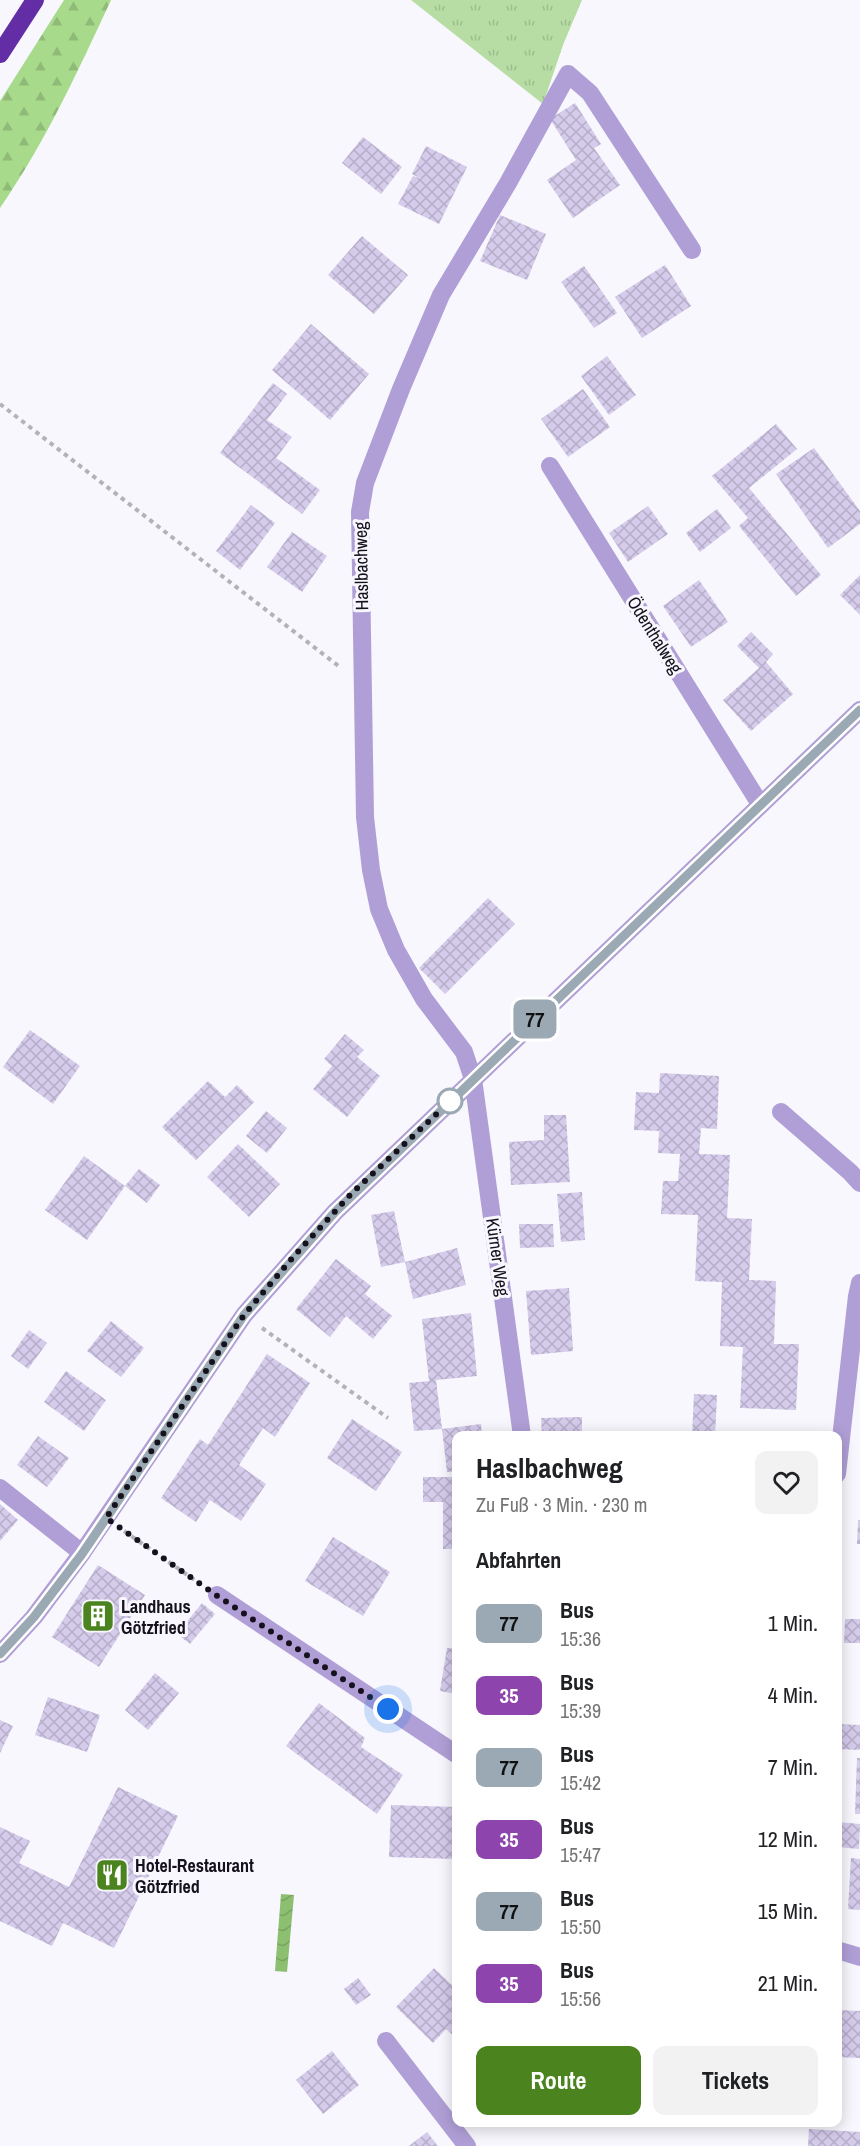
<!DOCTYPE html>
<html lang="de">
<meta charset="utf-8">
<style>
body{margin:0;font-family:"Archivo Narrow",sans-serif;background:#f2f2f2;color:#202124;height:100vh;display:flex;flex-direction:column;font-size:22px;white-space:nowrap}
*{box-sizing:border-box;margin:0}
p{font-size:20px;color:#757577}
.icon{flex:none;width:33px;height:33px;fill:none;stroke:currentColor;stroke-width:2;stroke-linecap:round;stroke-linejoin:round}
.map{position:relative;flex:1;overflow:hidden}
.drawer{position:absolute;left:452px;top:1431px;width:390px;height:696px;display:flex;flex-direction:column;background:#fff;border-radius:12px;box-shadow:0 3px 15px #0003}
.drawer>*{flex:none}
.badge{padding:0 12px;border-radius:9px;font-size:21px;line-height:39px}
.you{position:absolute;width:30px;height:30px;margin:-15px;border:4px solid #fff;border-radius:50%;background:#1a73e8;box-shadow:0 0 0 9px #1a73e833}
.map>.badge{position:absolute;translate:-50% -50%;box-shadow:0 0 0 3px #fff}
h2{padding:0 24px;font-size:22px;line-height:54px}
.round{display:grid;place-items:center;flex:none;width:63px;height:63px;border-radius:12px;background:#f2f2f2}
.overview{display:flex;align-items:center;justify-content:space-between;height:102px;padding:0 24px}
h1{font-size:28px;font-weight:800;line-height:45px}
.primary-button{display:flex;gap:12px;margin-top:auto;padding:12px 24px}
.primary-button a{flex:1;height:69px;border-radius:12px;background:#4b841f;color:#fff;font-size:24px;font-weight:800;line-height:69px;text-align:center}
.primary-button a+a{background:#f2f2f2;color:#202124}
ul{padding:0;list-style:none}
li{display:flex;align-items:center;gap:18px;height:72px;padding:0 24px}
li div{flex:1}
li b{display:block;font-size:22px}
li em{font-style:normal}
li .badge{min-width:66px;font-weight:700;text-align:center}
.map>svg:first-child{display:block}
.grass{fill:url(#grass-tufts)}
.forest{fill:url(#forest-firs)}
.water{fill:url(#water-waves)}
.building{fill:url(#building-cross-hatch)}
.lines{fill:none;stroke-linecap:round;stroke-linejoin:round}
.path{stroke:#b4b2b9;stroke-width:4;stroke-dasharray:4.5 4.5;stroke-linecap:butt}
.minor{stroke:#b09fd6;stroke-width:18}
.highway{stroke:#632ea5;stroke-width:18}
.line-casing{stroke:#fff;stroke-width:14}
.line{stroke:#9ba9b4;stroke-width:9}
.walk{stroke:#16121d;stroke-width:6;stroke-dasharray:0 10.8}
.stop-dot{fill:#fff;stroke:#9ba9b4;stroke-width:3}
.labels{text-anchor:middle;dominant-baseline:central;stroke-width:6;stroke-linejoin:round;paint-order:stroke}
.street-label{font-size:18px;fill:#16121d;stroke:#f8f7fd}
.poi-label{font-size:18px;font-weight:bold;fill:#16121d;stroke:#f8f7fd;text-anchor:start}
</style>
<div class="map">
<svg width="860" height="2146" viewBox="0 0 860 2146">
<defs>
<pattern id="grass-tufts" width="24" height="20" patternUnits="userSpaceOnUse" patternTransform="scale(1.5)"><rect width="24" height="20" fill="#b8dda4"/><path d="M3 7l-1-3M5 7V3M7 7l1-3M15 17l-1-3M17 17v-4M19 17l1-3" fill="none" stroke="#9dbd8d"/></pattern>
<pattern id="forest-firs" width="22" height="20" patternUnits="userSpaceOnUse" patternTransform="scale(1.5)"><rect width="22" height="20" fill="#a7da8a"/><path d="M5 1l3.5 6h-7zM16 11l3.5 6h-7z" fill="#8fba77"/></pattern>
<pattern id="water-waves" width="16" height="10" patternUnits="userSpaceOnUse" patternTransform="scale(1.5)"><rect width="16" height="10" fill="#8dbf70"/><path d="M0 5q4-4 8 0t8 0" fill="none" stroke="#79a361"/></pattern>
<pattern id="building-cross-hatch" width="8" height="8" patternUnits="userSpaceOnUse" patternTransform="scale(1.5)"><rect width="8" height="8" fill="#d5cbeb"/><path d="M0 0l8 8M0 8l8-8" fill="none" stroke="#b6adc9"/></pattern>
</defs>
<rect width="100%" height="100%" fill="#f8f7fd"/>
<polygon class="grass" points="411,0 582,0 563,45 543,104"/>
<path class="forest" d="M64,0h47c-34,73 -65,141 -111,208v-107z"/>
<polygon class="water" points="281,1894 294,1895 287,1972 275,1971"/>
<g class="building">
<polygon points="575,103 601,144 594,148 620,185 573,218 547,180 576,160 550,119"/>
<polygon points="363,137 402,167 381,194 342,163"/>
<polygon points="426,146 467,167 439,224 398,204 413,176 422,179 412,174"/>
<polygon points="500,215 546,234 527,280 480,261"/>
<polygon points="362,236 408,275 374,314 328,275"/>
<polygon points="665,265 691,306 642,338 615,297"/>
<polygon points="584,266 617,313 594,328 561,282"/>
<polygon points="311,324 369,374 330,420 272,370"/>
<polygon points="607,356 636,395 609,415 581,376"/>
<polygon points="273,383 287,394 267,420 292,437 276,458 320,490 302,514 220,453"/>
<polygon points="583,389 610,427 568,457 541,419"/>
<polygon points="776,424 797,449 749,488 821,575 796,596 739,526 748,518 712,476"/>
<polygon points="814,448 860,511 860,524 828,548 776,474"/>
<polygon points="251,505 275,523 240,570 216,551"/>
<polygon points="648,506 668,534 628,562 609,533"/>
<polygon points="717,509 731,528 700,552 686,533"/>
<polygon points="292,532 327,556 302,592 267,567"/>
<polygon points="860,575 860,615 840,595"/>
<polygon points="699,580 728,622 691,647 663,606"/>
<polygon points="751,632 773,654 766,662 793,694 751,731 723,700 759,668 737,646"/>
<polygon points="488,898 515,924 445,994 419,968"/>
<polygon points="30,1030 80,1066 53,1104 3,1067"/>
<polygon points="345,1034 364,1050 357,1057 380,1076 347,1117 313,1089 332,1066 324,1059"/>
<polygon points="660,1073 719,1076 717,1129 701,1128 699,1154 730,1155 727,1218 752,1219 749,1280 776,1281 774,1344 799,1344 796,1410 740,1408 743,1347 720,1346 722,1282 695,1281 698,1215 661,1214 663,1181 678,1181 680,1154 658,1153 659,1131 634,1130 636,1092 659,1093"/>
<polygon points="208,1081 225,1097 237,1085 254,1102 196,1160 162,1127"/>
<polygon points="266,1111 287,1128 267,1153 246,1136"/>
<polygon points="544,1115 566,1115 570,1182 511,1185 509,1142 544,1140"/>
<polygon points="238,1144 280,1184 249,1217 207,1177"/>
<polygon points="84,1156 125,1186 87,1240 45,1210"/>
<polygon points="139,1169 160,1185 147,1203 125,1186"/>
<polygon points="582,1192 585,1240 561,1242 557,1194"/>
<polygon points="394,1211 405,1262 381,1267 371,1215"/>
<polygon points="519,1224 553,1224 554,1247 520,1248"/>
<polygon points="457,1248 466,1285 413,1299 405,1262"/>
<polygon points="336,1259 371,1286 365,1294 392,1316 373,1339 346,1316 330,1337 296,1309"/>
<polygon points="569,1288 573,1351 531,1355 526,1291"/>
<polygon points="471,1313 477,1376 436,1380 442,1429 414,1431 409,1383 429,1381 422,1319"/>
<polygon points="111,1321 144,1348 121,1377 87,1351"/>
<polygon points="29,1330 47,1343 28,1369 11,1356"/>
<polygon points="267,1354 310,1383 275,1437 263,1428 239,1465 266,1484 241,1521 210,1500 196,1522 161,1498 200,1439 208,1445"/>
<polygon points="66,1371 106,1400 84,1431 44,1402"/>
<polygon points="694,1394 717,1395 715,1436 692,1436"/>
<polygon points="582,1417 582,1436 542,1436 541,1418"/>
<polygon points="352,1419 402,1452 376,1491 327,1458"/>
<polygon points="481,1424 482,1436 456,1436 456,1471 447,1472 442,1429"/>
<polygon points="38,1436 69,1458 47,1487 17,1465"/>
<polygon points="423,1477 456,1477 456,1549 443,1549 443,1502 423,1502"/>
<polygon points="0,1504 18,1520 0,1541"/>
<polygon points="858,1520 860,1520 860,1544 857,1544"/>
<polygon points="333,1537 390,1572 363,1616 305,1581"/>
<polygon points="98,1565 145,1595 99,1667 52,1637"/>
<polygon points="454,1583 456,1583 456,1611 453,1611"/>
<polygon points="202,1603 215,1614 190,1644 177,1634"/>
<polygon points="845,1619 860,1619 860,1643 844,1643"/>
<polygon points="447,1648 456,1649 456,1694 440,1691"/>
<polygon points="155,1673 179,1693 148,1730 125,1710"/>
<polygon points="48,1697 100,1715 87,1752 35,1735"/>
<polygon points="319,1703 365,1738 361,1747 403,1775 377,1814 286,1746"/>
<polygon points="0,1720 13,1726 0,1753"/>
<polygon points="837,1724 860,1725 860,1750 837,1749"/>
<polygon points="857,1758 860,1758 860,1814 855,1814"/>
<polygon points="118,1787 178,1816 114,1948 63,1923 52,1946 0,1921 0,1827 30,1841 19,1863 69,1887"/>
<polygon points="391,1805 456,1807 456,1859 389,1857"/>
<polygon points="837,1822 860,1824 859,1849 837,1847"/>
<polygon points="851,1858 860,1859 860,1910 848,1909"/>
<polygon points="434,1968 456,1989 456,2038 446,2029 433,2043 396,2007"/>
<polygon points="358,1978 371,1995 356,2005 344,1989"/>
<polygon points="837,2010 860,2011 860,2058 837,2057"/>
<polygon points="332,2051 359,2085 323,2114 296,2080"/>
<polygon points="809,2129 860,2132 860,2146 808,2146"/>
<polygon points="427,2132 438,2146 409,2146"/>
</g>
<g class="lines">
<g class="path">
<polyline points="0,404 341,668"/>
<polyline points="262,1328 388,1418"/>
<polyline points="124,1531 199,1583"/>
</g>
<g class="minor">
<polyline points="550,466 760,804"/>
<polyline points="781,1112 850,1172 860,1183"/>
<polyline points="522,1436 473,1079 464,1052 424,999 396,950 379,909 371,870 365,817 360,512 365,483 401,389 441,295 508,183 568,74 590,93 692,250"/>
<polyline points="837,1474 857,1296 860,1283"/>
<polyline points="0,1488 82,1553"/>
<polyline points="217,1595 456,1754"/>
<polyline points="0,1654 34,1617 82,1553 244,1315 335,1212 860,710"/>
<polyline points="837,1950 860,1957"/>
<polyline points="386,2041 467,2146"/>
</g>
<polyline class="highway" points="0,54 35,0"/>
</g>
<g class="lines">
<defs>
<polyline id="line" points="0,1654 34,1617 82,1554 244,1315 335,1212 860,710"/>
</defs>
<use href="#line" class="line-casing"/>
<use href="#line" class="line"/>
<polyline class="walk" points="388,1709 216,1595 106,1518 244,1315 295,1255 352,1193 456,1096 450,1101"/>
</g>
<defs>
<symbol id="building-square" viewBox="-11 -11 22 22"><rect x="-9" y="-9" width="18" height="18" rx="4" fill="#4b841f" stroke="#f8f7fd"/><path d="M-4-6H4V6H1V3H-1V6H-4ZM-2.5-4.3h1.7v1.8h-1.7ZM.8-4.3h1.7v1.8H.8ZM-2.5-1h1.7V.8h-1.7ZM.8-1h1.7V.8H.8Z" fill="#fff"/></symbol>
<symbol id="restaurant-square" viewBox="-11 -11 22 22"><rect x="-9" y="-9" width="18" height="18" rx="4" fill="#4b841f" stroke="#f8f7fd"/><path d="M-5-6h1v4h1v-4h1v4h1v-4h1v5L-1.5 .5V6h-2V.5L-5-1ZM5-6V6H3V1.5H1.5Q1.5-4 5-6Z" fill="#fff"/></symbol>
</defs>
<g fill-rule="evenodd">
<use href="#building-square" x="79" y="1597" width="38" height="38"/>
<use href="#restaurant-square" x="93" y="1856" width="38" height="38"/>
</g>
<circle class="stop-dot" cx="450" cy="1101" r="12"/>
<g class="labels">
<g class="street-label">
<text transform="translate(361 566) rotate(-91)">Haslbachweg</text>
<text transform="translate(655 635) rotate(58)">Ödenthalweg</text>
<text transform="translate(498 1257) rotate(82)">Kürner Weg</text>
</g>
<g class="poi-label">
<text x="121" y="1606">Landhaus<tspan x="121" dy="21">Götzfried</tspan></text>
<text x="135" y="1865">Hotel-Restaurant<tspan x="135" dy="21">Götzfried</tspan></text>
</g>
</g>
</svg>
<div class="you" style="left:388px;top:1709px"></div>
<b class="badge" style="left:535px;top:1019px;background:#9ba9b4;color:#111">77</b>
<section class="drawer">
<div class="overview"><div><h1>Haslbachweg</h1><p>Zu Fuß · 3 Min. · 230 m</p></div><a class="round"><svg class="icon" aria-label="heart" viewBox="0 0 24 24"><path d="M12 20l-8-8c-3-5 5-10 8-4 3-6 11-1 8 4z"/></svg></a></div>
<h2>Abfahrten</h2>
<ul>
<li><span class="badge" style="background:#9ba9b4;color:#111">77</span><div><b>Bus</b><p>15:36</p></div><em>1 Min.</em></li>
<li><span class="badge" style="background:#8e44ad;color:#fff">35</span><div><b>Bus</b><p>15:39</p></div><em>4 Min.</em></li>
<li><span class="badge" style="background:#9ba9b4;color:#111">77</span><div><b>Bus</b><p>15:42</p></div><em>7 Min.</em></li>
<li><span class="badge" style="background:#8e44ad;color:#fff">35</span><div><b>Bus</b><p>15:47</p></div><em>12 Min.</em></li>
<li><span class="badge" style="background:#9ba9b4;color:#111">77</span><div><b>Bus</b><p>15:50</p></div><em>15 Min.</em></li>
<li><span class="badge" style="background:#8e44ad;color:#fff">35</span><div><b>Bus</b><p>15:56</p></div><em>21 Min.</em></li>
</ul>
<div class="primary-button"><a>Route</a><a>Tickets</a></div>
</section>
</div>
